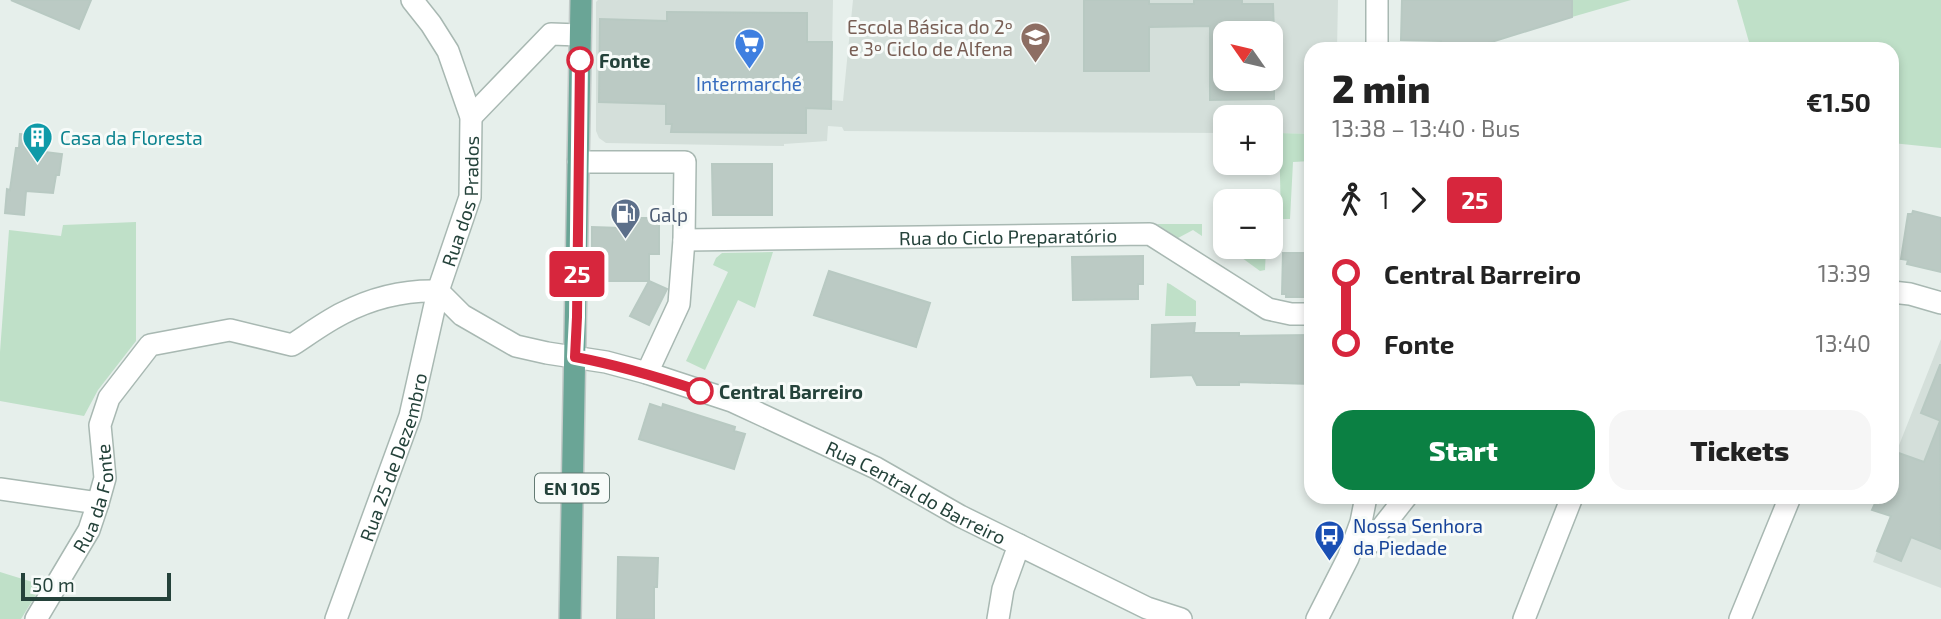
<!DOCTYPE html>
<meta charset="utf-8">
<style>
body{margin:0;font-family:"Exo 2",sans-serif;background:#f6f6f6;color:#222;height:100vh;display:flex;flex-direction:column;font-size:26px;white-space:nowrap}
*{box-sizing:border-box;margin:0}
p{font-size:23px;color:#767676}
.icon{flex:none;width:38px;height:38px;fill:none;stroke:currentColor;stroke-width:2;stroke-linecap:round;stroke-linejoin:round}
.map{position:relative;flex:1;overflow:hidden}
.details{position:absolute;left:1304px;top:42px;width:595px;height:462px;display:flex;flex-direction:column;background:#fff;border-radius:21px;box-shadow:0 4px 10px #0003}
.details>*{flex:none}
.badge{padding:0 14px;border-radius:5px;font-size:24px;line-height:46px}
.needle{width:46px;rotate:304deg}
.fabs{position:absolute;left:1213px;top:21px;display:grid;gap:14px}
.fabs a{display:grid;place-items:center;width:70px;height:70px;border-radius:14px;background:#fff;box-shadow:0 4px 10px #0003;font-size:35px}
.scale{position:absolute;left:21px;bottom:18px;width:150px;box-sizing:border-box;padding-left:7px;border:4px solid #24423a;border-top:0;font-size:19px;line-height:24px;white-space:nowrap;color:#24423a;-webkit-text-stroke:5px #f7fbf9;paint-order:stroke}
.map>.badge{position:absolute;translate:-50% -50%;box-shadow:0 0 0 4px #fff}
.legs{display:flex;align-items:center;gap:10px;height:77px;padding:0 28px;font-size:23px}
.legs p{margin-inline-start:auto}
.overview{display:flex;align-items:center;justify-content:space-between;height:119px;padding:0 28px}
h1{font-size:38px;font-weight:800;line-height:52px}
.action{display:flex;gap:14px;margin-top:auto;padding:14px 28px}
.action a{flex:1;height:80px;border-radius:21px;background:#0b8043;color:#fff;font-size:28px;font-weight:800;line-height:80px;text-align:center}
.action a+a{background:#f6f6f6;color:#222}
ul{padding:0 28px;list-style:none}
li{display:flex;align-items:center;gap:24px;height:70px;font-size:26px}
li i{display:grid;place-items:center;width:10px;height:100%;margin:0 9px;background:currentColor}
li i::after{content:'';width:18px;height:18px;margin:-9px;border:5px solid;border-radius:50%;background:#fff}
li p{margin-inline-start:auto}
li:first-child i{background:linear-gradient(#0000 50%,currentColor 0)}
li:last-child i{background:linear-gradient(currentColor 50%,#0000 0)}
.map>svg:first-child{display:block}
.built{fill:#d4dfda;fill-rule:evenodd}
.green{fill:#bfe0c8}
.building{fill:#bbcac4;stroke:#b8c9c2;stroke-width:2}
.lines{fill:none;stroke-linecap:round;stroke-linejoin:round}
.minor-casing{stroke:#a8b8b2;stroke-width:24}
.tertiary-casing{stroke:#a8b8b2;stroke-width:24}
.primary-casing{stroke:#c2cac8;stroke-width:24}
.minor{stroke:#fff;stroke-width:21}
.tertiary{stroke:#fff;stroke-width:21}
.primary{stroke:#6aa596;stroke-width:21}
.line-1-casing{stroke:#fff;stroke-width:16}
.line-1{stroke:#d7263d;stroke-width:10}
.stop-1-dot{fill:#fff;stroke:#d7263d;stroke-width:3.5}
.labels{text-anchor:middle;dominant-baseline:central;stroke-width:6;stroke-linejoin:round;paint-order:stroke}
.shield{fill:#f7fbf9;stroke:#637a73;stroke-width:2}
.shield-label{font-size:18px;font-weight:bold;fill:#24423a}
.education-label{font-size:19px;fill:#785e54;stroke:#f7fbf9;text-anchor:end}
.stop-label{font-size:19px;font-weight:bold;fill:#24423a;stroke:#f7fbf9;text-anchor:start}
.shop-label{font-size:19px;fill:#366cbe;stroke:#f7fbf9}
.culture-label{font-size:19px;fill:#0d838f;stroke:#f7fbf9;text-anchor:start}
.street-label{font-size:19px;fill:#24423a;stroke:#f7fbf9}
.service-label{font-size:19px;fill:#4e5e75;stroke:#f7fbf9;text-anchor:start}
.transit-label{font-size:19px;fill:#164399;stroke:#f7fbf9;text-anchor:start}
</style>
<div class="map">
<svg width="1941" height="619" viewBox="0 0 1941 619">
<rect width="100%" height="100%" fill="#e6efeb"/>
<g class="built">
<path d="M598,0h235l-2,100 12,1 10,-101h485l-1,49h-26v85l-40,-1 -1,-16h-45v16l-381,-2 -2,-4 -14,-1 -1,15 -43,3v2l-178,-3 -7,-5 -3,-7v-129zM1225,33h45v46h-45z"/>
<polygon points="1941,339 1941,588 1873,562 1890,516 1873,510 1878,497 1892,497 1892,463"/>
</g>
<g class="green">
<polygon points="1572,0 1631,0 1572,17"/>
<polygon points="1737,0 1941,0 1941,148 1892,143 1892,49 1751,49"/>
<polygon points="1279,133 1311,134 1311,161 1293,162 1290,219 1281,219"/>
<polygon points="136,222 136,341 98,390 84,416 0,401 0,352 9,230 61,236 63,225"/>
<polygon points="1157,224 1202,224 1202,236 1193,230 1178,238"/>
<polygon points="1227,247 1266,247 1265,270 1260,271"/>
<polygon points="773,252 755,308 738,300 705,370 686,361 728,272 713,265 716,258 722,253"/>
<polygon points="1167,283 1170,284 1196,301 1196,316 1165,316"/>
<polygon points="0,572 42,585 21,619 0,619"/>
</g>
<g class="building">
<polygon points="11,0 91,0 79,29"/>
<polygon points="1084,0 1149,0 1149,4 1194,4 1194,0 1242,0 1242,4 1273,4 1274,33 1225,33 1225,79 1274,79 1274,99 1210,100 1210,26 1149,27 1149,71 1084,71"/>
<polygon points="1402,0 1572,0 1572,17 1469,49 1440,49 1441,41 1401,40"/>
<polygon points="667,12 807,13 807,42 832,42 831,109 806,108 806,133 671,132 672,124 666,124 666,104 599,102 600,19 667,21"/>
<polygon points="20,134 37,136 37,141 46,141 45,152 62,154 59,175 56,175 53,193 26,191 24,215 5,213 7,189 10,190 16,148 19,148"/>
<polygon points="712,164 772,164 772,215 713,215"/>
<polygon points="1913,211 1941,218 1941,272 1907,264 1908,260 1901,259 1908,214 1912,214"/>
<polygon points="622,218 659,218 659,254 649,254 649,281 592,281 592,227 622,228"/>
<polygon points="1283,253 1311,253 1311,297 1286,297 1286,294 1282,294"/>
<polygon points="1143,256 1143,284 1138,284 1138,299 1073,300 1072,257"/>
<polygon points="829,271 930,303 916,347 814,315"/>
<polygon points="649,281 667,289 649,325 630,316"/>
<polygon points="1195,323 1194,333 1239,333 1239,336 1311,335 1311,384 1239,382 1239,385 1197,385 1192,375 1151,377 1152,325"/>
<polygon points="1940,365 1941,365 1941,421 1921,413"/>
<polygon points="650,404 662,408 663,404 735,427 734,431 745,434 734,469 639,439"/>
<polygon points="1940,421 1941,549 1911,537 1901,561 1877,551 1891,516 1872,510 1878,497 1892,497 1892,463 1896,452 1924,462"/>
<polygon points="618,557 658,558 657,587 654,587 654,619 617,619"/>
</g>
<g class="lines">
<defs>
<g id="minor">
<polyline points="471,117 551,34 580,35"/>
<polyline points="578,162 685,162 684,240 679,304 647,373"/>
<path id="s1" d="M684,240l466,-6 118,75 23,5h20"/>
<path id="s2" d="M438,291l24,24 54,31 31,7 59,9 41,11 85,28 144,67 84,48 187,92 34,11"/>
<polyline points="1892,292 1910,294 1941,303"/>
<polyline points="0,489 98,503"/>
<polyline points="1369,544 1406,497"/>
<path id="s3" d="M36,619l53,-89 9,-27 7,-25 -5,-53 9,-27 41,-53 80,-15 62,15c17,-11 33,-23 51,-32 29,-15 63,-23 95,-22"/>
<path id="s4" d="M336,619l74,-203 28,-125 32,-94 1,-80 -23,-66 -17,-27 -19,-24"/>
<polyline points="998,619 1003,589 1019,545"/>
<polyline points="1524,619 1572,497"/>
<polyline points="1740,619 1790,497"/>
</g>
<g id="tertiary">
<polyline points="1377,49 1377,0"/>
<polyline points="1317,619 1348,558 1361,522 1366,497"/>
</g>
<polyline id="primary" points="570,619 581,0"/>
</defs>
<use href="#minor" class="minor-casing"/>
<use href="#tertiary" class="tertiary-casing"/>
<use href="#primary" class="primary-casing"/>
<use href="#minor" class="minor"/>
<use href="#tertiary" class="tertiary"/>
<use href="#primary" class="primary"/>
</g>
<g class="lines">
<defs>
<path id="line-1" d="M580,60l-3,257 -2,40c43,8 83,20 125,34"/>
</defs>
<use href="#line-1" class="line-1-casing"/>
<use href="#line-1" class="line-1"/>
</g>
<defs>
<symbol id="school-pin" viewBox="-11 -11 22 30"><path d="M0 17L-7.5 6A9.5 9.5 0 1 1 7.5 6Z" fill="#8d6e63" stroke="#f7fbf9"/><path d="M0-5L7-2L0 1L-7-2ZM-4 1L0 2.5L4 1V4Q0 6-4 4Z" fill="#fff"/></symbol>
<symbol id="supermarket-pin" viewBox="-11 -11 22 30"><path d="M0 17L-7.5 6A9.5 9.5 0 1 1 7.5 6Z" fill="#3f7fe0" stroke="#f7fbf9"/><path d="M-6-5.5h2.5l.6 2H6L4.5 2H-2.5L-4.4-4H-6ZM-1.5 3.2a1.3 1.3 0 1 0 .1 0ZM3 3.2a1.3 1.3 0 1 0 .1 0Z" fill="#fff"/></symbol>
<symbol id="building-pin" viewBox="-11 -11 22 30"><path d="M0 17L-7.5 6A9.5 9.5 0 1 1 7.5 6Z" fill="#0f9aa8" stroke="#f7fbf9"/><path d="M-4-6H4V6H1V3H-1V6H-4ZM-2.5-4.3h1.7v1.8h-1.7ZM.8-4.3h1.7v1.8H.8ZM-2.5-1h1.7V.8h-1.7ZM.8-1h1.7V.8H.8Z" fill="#fff"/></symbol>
<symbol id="fuel-pin" viewBox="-11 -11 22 30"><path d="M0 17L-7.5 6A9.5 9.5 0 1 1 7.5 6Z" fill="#5c6f8a" stroke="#f7fbf9"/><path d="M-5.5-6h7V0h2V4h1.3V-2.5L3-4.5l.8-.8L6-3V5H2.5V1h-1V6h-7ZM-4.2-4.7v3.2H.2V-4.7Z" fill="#fff"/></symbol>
<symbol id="bus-pin" viewBox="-11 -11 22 30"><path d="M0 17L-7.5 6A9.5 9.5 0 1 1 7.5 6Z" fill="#1a4fb4" stroke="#f7fbf9"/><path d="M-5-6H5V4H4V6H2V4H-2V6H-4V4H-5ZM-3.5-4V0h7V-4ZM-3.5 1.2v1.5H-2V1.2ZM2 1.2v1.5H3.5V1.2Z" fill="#fff"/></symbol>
</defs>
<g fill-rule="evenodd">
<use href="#school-pin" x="1018" y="20" width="35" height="47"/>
<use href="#supermarket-pin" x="732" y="26" width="35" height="47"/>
<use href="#building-pin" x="20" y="120" width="35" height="47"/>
<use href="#fuel-pin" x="608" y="196" width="35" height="47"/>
<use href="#bus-pin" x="1312" y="518" width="35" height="47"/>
</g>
<g class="stop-1-dot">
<circle cx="580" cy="60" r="12"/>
<circle cx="700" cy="391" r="12"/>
</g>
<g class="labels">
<rect class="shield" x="535" y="473.5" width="74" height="29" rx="5"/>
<g class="shield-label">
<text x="572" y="488">EN 105</text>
</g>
<g class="education-label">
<text x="1013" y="26">Escola Básica do 2º<tspan x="1013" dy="22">e 3º Ciclo de Alfena</tspan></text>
</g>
<g class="stop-label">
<text x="599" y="60">Fonte</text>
<text x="719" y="391">Central Barreiro</text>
</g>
<g class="shop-label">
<text x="749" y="83">Intermarché</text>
</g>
<g class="culture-label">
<text x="60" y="137">Casa da Floresta</text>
</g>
<g class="street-label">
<text stroke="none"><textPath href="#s4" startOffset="438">Rua dos Prados</textPath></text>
<text stroke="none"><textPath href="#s1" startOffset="324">Rua do Ciclo Preparatório</textPath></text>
<text stroke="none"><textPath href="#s4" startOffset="172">Rua 25 de Dezembro</textPath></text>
<text stroke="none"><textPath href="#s2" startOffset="525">Rua Central do Barreiro</textPath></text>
<text stroke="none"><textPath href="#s3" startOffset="136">Rua da Fonte</textPath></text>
</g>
<g class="service-label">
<text x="649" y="214">Galp</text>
</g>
<g class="transit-label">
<text x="1353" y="525">Nossa Senhora<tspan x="1353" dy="22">da Piedade</tspan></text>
</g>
</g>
</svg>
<div class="fabs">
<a><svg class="needle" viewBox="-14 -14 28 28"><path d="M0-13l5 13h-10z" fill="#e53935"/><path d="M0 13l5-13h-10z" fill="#767676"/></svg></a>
<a>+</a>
<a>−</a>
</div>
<div class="scale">50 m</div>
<b class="badge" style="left:577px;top:274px;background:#d7263d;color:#fff">25</b>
<section class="details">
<div class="overview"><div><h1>2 min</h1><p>13:38 – 13:40 · Bus</p></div><b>€1.50</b></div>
<div class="legs"><svg class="icon" aria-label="walk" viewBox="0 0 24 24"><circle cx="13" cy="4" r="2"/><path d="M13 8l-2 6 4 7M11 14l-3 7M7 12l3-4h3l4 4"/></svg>1<svg class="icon" aria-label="forward" viewBox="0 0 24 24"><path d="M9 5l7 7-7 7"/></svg><b class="badge" style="background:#d7263d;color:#fff">25</b></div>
<ul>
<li><i style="color:#d7263d"></i><b>Central Barreiro</b><p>13:39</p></li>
<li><i style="color:#d7263d"></i><b>Fonte</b><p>13:40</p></li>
</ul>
<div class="action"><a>Start</a><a>Tickets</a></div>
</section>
</div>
